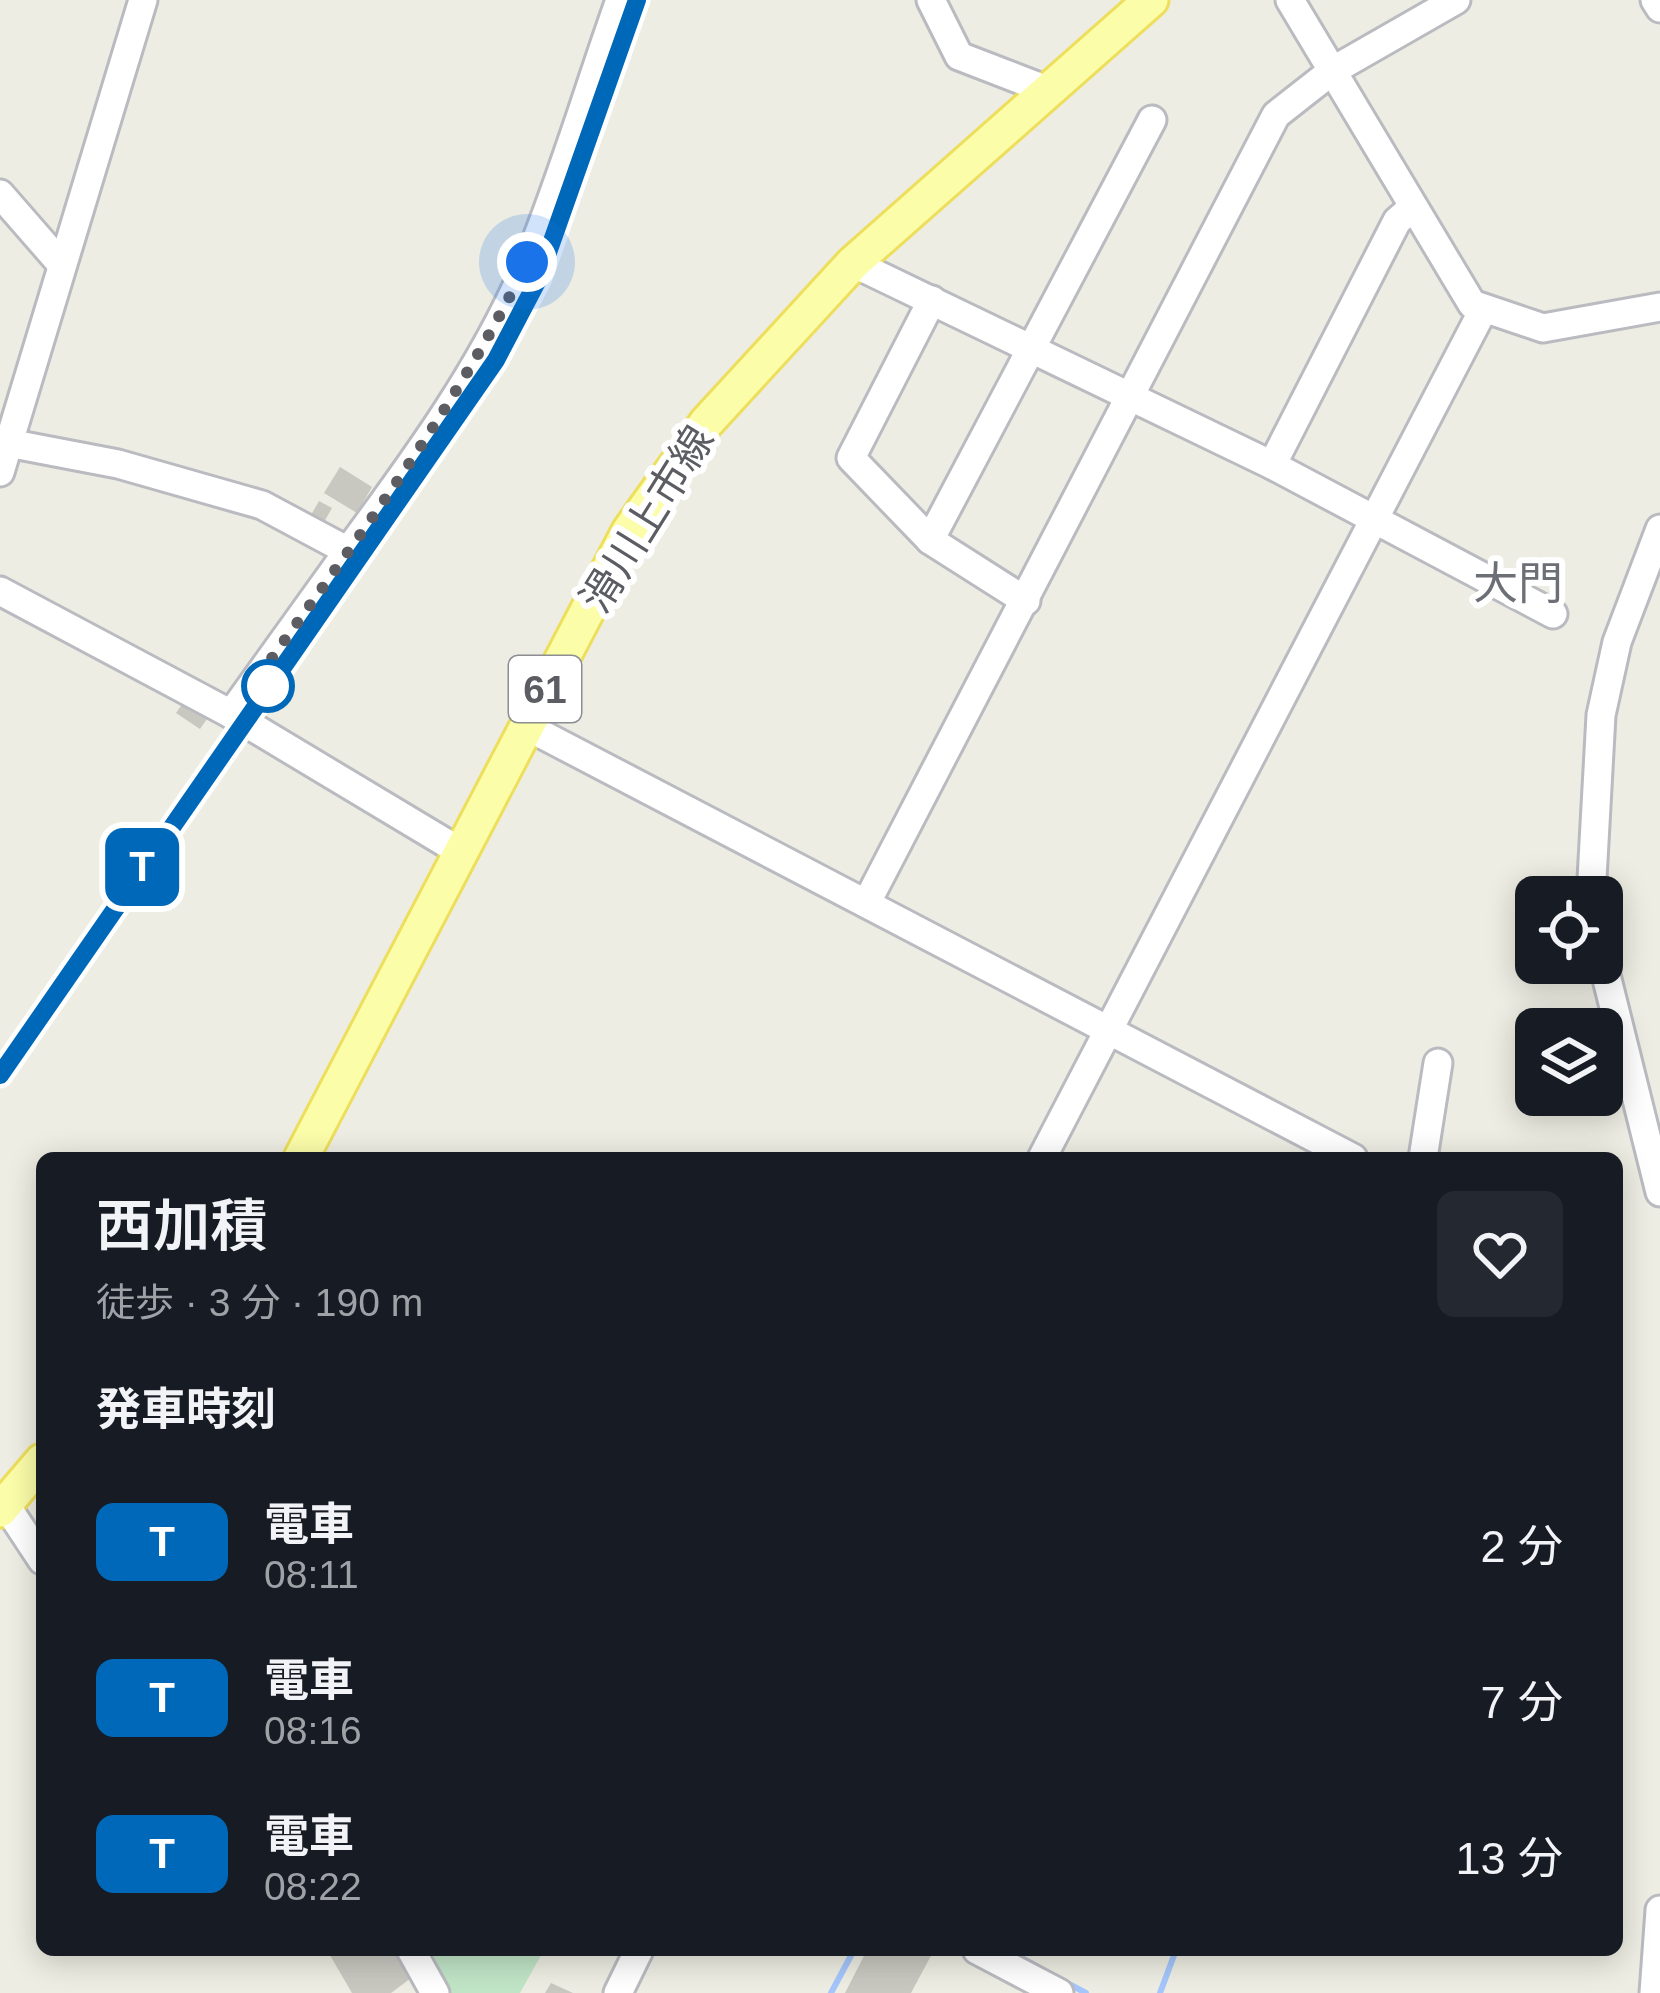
<!DOCTYPE html>
<html lang="ja">
<meta charset="utf-8">
<style>
body{margin:0;font-family:Helvetica,"Noto Sans JP",sans-serif;background:#242831;color:#f1f3f6;height:100vh;display:flex;flex-direction:column;font-size:45px;white-space:nowrap}
*{box-sizing:border-box;margin:0}
p{font-size:39px;color:#9ea1a6}
.icon{flex:none;width:66px;height:66px;fill:none;stroke:currentColor;stroke-width:2;stroke-linecap:round;stroke-linejoin:round}
.map{position:relative;flex:1;overflow:hidden}
.side{position:absolute;left:36px;top:1152px;width:1587px;height:804px;display:flex;flex-direction:column;background:#171b24;border-radius:18px;box-shadow:0 6px 30px #0003}
.side>*{flex:none}
.badge{padding:0 24px;border-radius:18px;font-size:42px;line-height:78px}
.controls{position:absolute;left:1515px;top:876px;display:grid;gap:24px}
.controls a{display:grid;place-items:center;width:108px;height:108px;border-radius:18px;background:#171b24;box-shadow:0 6px 30px #0003;font-size:60px}
.you{position:absolute;width:60px;height:60px;margin:-30px;border:9px solid #fff;border-radius:50%;background:#1a73e8;box-shadow:0 0 0 18px #1a73e833}
.map>.badge{position:absolute;translate:-50% -50%;box-shadow:0 0 0 6px #fff}
h2{padding:0 60px;font-size:45px;line-height:108px}
.round{display:grid;place-items:center;flex:none;width:126px;height:126px;border-radius:18px;background:#242831}
.head{display:flex;align-items:center;justify-content:space-between;height:204px;padding:0 60px}
h1{font-size:57px;font-weight:600;line-height:90px}
ul{padding:0;list-style:none}
li{display:flex;align-items:center;gap:36px;height:156px;padding:0 60px}
li div{flex:1}
li b{display:block;font-size:45px}
li em{font-style:normal}
li .badge{min-width:132px;font-weight:700;text-align:center}
.map>svg:first-child{display:block}
.green{fill:#c0e4c6}
.lines{fill:none;stroke-linecap:round;stroke-linejoin:round}
.stream{stroke:#a4c6fc;stroke-width:6}
.building{fill:#c8c7c0}
.minor-casing{stroke:#babbc1;stroke-width:33}
.major-casing{stroke:#edde5c;stroke-width:39}
.minor{stroke:#fff;stroke-width:27}
.major{stroke:#fbfda9;stroke-width:33}
.rail{stroke:#b6b6b7;stroke-width:6;stroke-dasharray:3 15;stroke-linecap:butt}
.line-casing{stroke:#fff;stroke-width:27}
.line{stroke:#0068b9;stroke-width:18}
.walk{stroke:#5b5d63;stroke-width:12;stroke-dasharray:0 21.6}
.stop-dot{fill:#fff;stroke:#0068b9;stroke-width:6}
.labels{text-anchor:middle;dominant-baseline:central;stroke-width:12;stroke-linejoin:round;paint-order:stroke}
.shield{fill:#fff;stroke:#8c8e92;stroke-width:3}
.shield-label{font-size:39px;font-weight:bold;fill:#5b5d63}
.street-label{font-size:42px;fill:#5b5d63;stroke:#fff}
.neighbourhood-label{font-size:45px;fill:#6c6f75;stroke:#fff}
</style>
<div class="map">
<svg width="1660" height="1993" viewBox="0 0 1660 1993">
<rect width="100%" height="100%" fill="#edede3"/>
<polygon class="green" points="422,1950 544,1950 520,1993 445,1993"/>
<g class="lines">
<g class="stream">
<polyline points="1007,1950 1036,1966"/>
<polyline points="1063,1981 1086,1993"/>
<polyline points="831,1993 854,1950"/>
<polyline points="1160,1993 1176,1950"/>
</g>
</g>
<g class="building">
<polygon points="340,467 372,487 357,513 324,493"/>
<polygon points="319,501 332,508 324,522 311,515"/>
<polygon points="187,697 211,713 200,729 176,713"/>
<polygon points="327,1950 395,1950 411,1978 391,1993 352,1993"/>
<polygon points="867,1950 934,1950 911,1993 845,1993"/>
<polygon points="551,1983 573,1993 545,1993"/>
</g>
<g class="lines">
<defs>
<g id="minor">
<polyline points="931,0 959,56 1047,90"/>
<polyline points="1290,0 1472,304 1543,328 1660,307"/>
<polyline points="1655,0 1660,8"/>
<polyline points="0,194 62,265"/>
<polyline points="853,263 1272,465 1553,614"/>
<polyline points="932,300 851,458 930,540 1026,601"/>
<polyline points="8,443 118,464 262,505 348,551 231,714"/>
<polyline points="1272,465 1397,221 1413,207"/>
<polyline points="0,472 143,0"/>
<polyline points="930,540 1152,120"/>
<path d="M348,551c67,-91 136,-185 180,-290 35,-85 61,-174 92,-261"/>
<polyline points="0,591 231,714 461,852"/>
<polyline points="526,726 1353,1158"/>
<polyline points="1591,897 1601,715 1617,642 1660,529"/>
<polyline points="867,902 1276,115 1332,71 1456,0"/>
<polyline points="1602,959 1660,1192"/>
<polyline points="1042,1158 1483,310"/>
<polyline points="1423,1158 1438,1063"/>
<polyline points="5,1504 42,1560"/>
<polyline points="411,1950 435,1993"/>
<polyline points="977,1950 1059,1993"/>
<polyline points="618,1993 639,1950"/>
<polyline points="1654,1993 1660,1910"/>
</g>
<g id="major">
<polyline points="301,1158 629,531 706,423 853,263 1151,0"/>
<polyline points="0,1510 42,1461"/>
</g>
</defs>
<use href="#minor" class="minor-casing"/>
<use href="#major" class="major-casing"/>
<use href="#minor" class="minor"/>
<use href="#major" class="major"/>
<polyline class="rail" points="0,1075 496,360 539,278 637,0"/>
</g>
<g class="lines">
<defs>
<polyline id="line" points="0,1075 496,360 539,278 637,0"/>
</defs>
<use href="#line" class="line-casing"/>
<use href="#line" class="line"/>
<path class="walk" d="M268,686l-13,-4c97,-137 199,-269 272,-420"/>
</g>
<circle class="stop-dot" cx="268" cy="686" r="24"/>
<g class="labels">
<rect class="shield" x="509" y="656" width="72" height="66" rx="9"/>
<g class="shield-label">
<text x="545" y="689">61</text>
</g>
<g class="street-label">
<text transform="translate(647 519) rotate(-58)">滑川上市線</text>
</g>
<g class="neighbourhood-label">
<text x="1518" y="583">大門</text>
</g>
</g>
</svg>
<div class="controls">
<a><svg class="icon" aria-label="locate" viewBox="0 0 24 24"><circle cx="12" cy="12" r="6"/><path d="M12 2v4M12 18v4M2 12h4M18 12h4"/></svg></a>
<a><svg class="icon" aria-label="layers" viewBox="0 0 24 24"><path d="M12 4l9 5-9 5-9-5zM3 14l9 5 9-5"/></svg></a>
</div>
<div class="you" style="left:527px;top:262px"></div>
<b class="badge" style="left:142px;top:867px;background:#0068b9;color:#fff">T</b>
<section class="side">
<div class="head"><div><h1>西加積</h1><p>徒歩 · 3 分 · 190 m</p></div><a class="round"><svg class="icon" aria-label="heart" viewBox="0 0 24 24"><path d="M12 20l-8-8c-3-5 5-10 8-4 3-6 11-1 8 4z"/></svg></a></div>
<h2>発車時刻</h2>
<ul>
<li><span class="badge" style="background:#0068b9;color:#fff">T</span><div><b>電車</b><p>08:11</p></div><em>2 分</em></li>
<li><span class="badge" style="background:#0068b9;color:#fff">T</span><div><b>電車</b><p>08:16</p></div><em>7 分</em></li>
<li><span class="badge" style="background:#0068b9;color:#fff">T</span><div><b>電車</b><p>08:22</p></div><em>13 分</em></li>
</ul>
</section>
</div>
